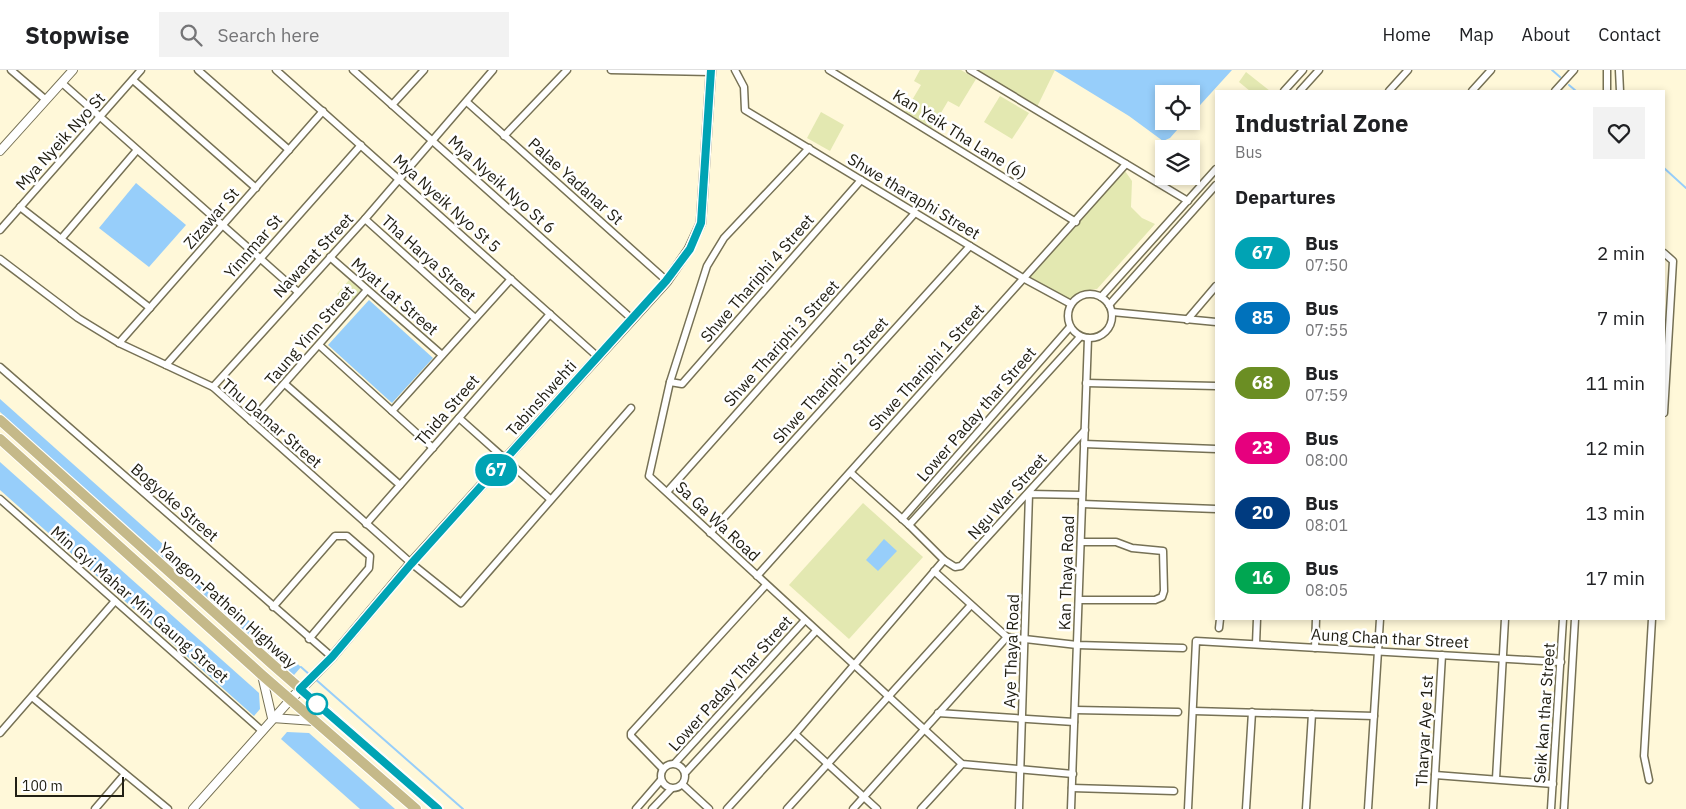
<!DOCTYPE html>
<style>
body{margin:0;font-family:"IBM Plex Sans",sans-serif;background:#f2f2f2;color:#202124;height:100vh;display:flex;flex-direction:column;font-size:19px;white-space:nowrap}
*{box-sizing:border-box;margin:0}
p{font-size:16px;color:#757577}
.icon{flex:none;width:28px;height:28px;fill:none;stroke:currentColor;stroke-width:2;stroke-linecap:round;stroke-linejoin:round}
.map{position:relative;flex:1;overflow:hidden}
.panel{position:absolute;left:1215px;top:20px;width:450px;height:530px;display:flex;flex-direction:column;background:#fff;border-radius:0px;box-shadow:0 2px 8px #0003}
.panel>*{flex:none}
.badge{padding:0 10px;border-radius:16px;font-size:18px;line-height:32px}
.controls{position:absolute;left:1155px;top:15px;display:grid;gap:10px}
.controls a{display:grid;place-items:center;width:45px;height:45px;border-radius:0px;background:#fff;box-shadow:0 2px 8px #0003;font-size:25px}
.scale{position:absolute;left:15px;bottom:12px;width:109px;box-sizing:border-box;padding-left:5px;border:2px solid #222015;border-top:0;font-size:14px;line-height:18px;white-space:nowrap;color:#222015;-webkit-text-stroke:4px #fff;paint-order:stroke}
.map>.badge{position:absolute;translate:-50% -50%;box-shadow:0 0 0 2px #fff}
h2{padding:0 20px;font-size:19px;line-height:45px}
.round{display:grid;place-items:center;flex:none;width:52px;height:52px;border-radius:0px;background:#f2f2f2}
.headline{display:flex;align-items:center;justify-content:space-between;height:85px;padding:0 20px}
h1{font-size:24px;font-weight:800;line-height:38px}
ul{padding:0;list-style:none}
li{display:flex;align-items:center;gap:15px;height:65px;padding:0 20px}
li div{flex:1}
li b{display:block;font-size:19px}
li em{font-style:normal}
li .badge{min-width:55px;font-weight:700;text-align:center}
header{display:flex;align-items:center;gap:30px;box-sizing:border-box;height:70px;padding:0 25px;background:#fff;border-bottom:1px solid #e0e0e0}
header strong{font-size:24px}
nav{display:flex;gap:28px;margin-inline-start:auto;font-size:18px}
.search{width:350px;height:45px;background:#f2f2f2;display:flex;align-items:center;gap:12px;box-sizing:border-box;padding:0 18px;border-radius:0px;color:#757577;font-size:19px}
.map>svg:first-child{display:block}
.green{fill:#e3e8b1}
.water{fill:#97cefa}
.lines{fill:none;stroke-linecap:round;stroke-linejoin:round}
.stream{stroke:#97cefa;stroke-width:2}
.minor-casing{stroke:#767155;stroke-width:9}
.tertiary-casing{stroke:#767155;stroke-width:10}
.secondary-casing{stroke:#767155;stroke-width:11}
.primary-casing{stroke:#fff;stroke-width:12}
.minor{stroke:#fff;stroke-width:6}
.tertiary{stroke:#fff;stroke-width:8}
.secondary{stroke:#fff;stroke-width:9}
.primary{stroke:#c5b989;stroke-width:10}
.line-casing{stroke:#fff;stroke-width:11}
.line{stroke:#00a3b4;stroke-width:8}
.stop-dot{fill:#fff;stroke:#00a3b4;stroke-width:2.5}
.labels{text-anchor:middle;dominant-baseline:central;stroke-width:5;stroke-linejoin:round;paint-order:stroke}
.street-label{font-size:16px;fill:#222015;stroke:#fff}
</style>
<header>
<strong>Stopwise</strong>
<div class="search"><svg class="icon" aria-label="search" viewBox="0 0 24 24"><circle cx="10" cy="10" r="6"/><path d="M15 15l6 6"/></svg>Search here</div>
<nav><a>Home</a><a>Map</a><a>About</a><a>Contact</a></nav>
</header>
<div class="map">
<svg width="1686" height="739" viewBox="0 0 1686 739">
<rect width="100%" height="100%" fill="#fff8d9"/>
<g class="green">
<polygon points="920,0 961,0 976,9 959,37 948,31 932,58 905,42 921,15 914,11"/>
<polygon points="976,0 1055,0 1037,37"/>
<polygon points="1246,2 1270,21 1250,21 1239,12"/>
<polygon points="1000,26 1029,43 1012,69 984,52"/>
<polygon points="821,42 844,55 830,81 807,68"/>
<polygon points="1125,101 1132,111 1131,137 1142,148 1155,154 1097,219 1082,221 1069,229 1030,207"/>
<polygon points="349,210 362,221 349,234 337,224"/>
<polygon points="863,433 923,487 849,569 789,515"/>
</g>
<g class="water">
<polygon points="1054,0 1232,0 1191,45 1191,24 1164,24 1164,51 1185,51 1170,68 1163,71 1129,46"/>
<polygon points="136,113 186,155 149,197 99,158"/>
<polygon points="369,230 433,288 392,333 328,275"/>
<polygon points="0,329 301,597 294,605 0,342"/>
<polygon points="0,392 259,623 260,639 254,646 0,420"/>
<polygon points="884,469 897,481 878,501 866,490"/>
<polygon points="287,662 309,663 395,739 360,739 281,669"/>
</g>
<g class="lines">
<g class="stream">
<polyline points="1552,0 1560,7"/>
<polyline points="1569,15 1576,21"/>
<polyline points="1664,98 1686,118"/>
<polyline points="301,597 310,605"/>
<polyline points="314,608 463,739"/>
</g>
<defs>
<g id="minor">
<polyline points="11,0 46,30"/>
<polyline points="198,0 289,80"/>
<polyline points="276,0 598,287"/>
<polyline points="353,0 632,249"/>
<polyline points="611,0 711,2"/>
<polyline points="735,0 744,17 745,40 1023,208 1071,234"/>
<polyline points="829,0 1076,152"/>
<polyline points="970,0 1188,131"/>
<polyline points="1607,0 1607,21"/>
<polyline points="1619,0 1620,21"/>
<polyline points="133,10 256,118"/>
<polyline points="62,13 298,222"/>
<polyline points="1284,21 1303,0"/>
<polyline points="1300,21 1319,0"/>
<polyline points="1389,21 1408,0"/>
<polyline points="1472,21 1491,0"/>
<polyline points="1555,21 1574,0"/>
<polyline points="468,33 667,211"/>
<polyline points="392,35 424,0"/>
<polyline points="504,66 567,0"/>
<polyline points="809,78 724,168 707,196 670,312 649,406 962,694 1073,704"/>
<polyline points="20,137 150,238"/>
<polyline points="365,149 475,248"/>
<polyline points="0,160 141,0"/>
<polyline points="61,169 137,80"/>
<polyline points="1664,183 1673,191 1664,343"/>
<polyline points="330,187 442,285"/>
<polyline points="0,189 78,248 119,273 213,317 411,493 461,533 631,338"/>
<circle cx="1090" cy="246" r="22"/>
<polyline points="1101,227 1216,99"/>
<polyline points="1109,235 1216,115"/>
<polyline points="1112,242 1216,252"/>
<polyline points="1187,250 1216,216"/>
<polyline points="119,273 323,41"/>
<polyline points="319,275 433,378"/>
<polyline points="166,295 361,75"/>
<polyline points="0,297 332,587"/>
<polyline points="670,312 682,314 861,110"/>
<polyline points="1086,313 1216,316"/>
<polyline points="285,314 400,415"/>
<polyline points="213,317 365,149 493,0"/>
<polyline points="392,341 511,209"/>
<polyline points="459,348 550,429"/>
<polyline points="251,351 367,220"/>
<polyline points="1084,374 1216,379"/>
<polyline points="851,403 909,455 944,490 955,497 961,496 1085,360"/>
<polyline points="667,422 915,143"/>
<polyline points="0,429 261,660"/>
<polyline points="1082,434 1216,439"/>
<polyline points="902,449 1070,257"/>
<polyline points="366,454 550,244"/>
<polyline points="909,455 1080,267"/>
<polyline points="710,463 970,176"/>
<polyline points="934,501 1007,567 1077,575 1183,578"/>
<polyline points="757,506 1126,94"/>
<polyline points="1079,530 1155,530 1162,527 1164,521 1163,481 1132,478 1116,472 1081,472"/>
<polyline points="273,537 335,466 347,466 370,486 369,498 309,569"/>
<polyline points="1219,558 1220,549"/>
<polyline points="1256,574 1257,549"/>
<polyline points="1315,578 1316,549"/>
<polyline points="32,627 168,739"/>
<polyline points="1075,640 1178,642"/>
<polyline points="1194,641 1374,646"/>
<polyline points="938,643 1074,652"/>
<polyline points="0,663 115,531"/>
<polyline points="795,664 877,739"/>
<polyline points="675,693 805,550"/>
<circle cx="673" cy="706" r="12"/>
<polyline points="663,699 631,666 631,663 766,515"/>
<polyline points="686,702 816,561"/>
<polyline points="1435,705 1553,714"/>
<polyline points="1496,709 1505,549"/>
<polyline points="1649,710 1644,686 1652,549"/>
<polyline points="683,715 709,739"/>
<polyline points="1072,718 1174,721"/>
<polyline points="95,739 125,704"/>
<polyline points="636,739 661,710"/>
<polyline points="652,739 671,719"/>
<polyline points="727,739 795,664 944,490"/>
<polyline points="787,739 971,535"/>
<polyline points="853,739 1007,567"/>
<polyline points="921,739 962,694"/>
<polyline points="1019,739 1029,424 1082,425"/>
<polyline points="1071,739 1088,268"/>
<polyline points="1188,739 1196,571 1561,592"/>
<polyline points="1246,739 1252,642"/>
<polyline points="1306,739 1312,644"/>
<polyline points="1368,739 1380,549"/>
<polyline points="1433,739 1442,585"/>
<polyline points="1551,739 1563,549"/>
<polyline points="1564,739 1575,549"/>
</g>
<g id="tertiary">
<polyline points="0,81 73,0"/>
<polyline points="262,605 272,648"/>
<polyline points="272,648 315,651"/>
<polyline points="193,739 290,630"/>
</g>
<polyline id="secondary" points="290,630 332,587 411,493 667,211 689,179 701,153 711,0"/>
<g id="primary">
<polyline points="0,350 272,594 438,739"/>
<polyline points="0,369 262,605 416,739"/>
</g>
</defs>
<use href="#minor" class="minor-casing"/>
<use href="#tertiary" class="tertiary-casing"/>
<use href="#secondary" class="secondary-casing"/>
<use href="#primary" class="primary-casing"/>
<use href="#minor" class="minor"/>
<use href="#tertiary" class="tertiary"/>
<use href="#secondary" class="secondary"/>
<use href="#primary" class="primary"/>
</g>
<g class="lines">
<defs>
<polyline id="line" points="438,739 300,619 332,587 411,494 666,211 690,179 701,153 711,0"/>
</defs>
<use href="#line" class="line-casing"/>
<use href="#line" class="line"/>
</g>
<circle class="stop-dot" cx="317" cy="634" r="10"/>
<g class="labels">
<g class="street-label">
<text transform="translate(960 64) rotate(32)">Kan Yeik Tha Lane (6)</text>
<text transform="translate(60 71) rotate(-48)">Mya Nyeik Nyo St</text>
<text transform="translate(576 111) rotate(42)">Palae Yadanar St</text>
<text transform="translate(502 114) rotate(42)">Mya Nyeik Nyo St 6</text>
<text transform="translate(914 126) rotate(31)">Shwe tharaphi Street</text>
<text transform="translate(447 133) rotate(42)">Mya Nyeik Nyo St 5</text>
<text transform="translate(211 148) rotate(-49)">Zizawar St</text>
<text transform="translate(253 176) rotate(-49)">Yinnmar St</text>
<text transform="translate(313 185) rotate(-47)">Nawarat Street</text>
<text transform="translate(429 188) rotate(42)">Tha Harya Street</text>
<text transform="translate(757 208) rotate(-49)">Shwe Thariphi 4 Street</text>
<text transform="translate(395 226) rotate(41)">Myat Lat Street</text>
<text transform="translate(309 265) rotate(-49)">Taung Yinn Street</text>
<text transform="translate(781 273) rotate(-48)">Shwe Thariphi 3 Street</text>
<text transform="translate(926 297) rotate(-48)">Shwe Thariphi 1 Street</text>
<text transform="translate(830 310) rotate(-48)">Shwe Thariphi 2 Street</text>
<text transform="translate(541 328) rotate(-48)">Tabinshwehti</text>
<text transform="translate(447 340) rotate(-49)">Thida Street</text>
<text transform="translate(976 344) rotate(-49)">Lower Paday thar Street</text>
<text transform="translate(272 353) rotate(41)">Thu Damar Street</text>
<text transform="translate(1007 426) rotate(-48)">Ngu War Street</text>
<text transform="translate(175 432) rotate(41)">Bogyoke Street</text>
<text transform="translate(718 451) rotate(43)">Sa Ga Wa Road</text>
<text transform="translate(1066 503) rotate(-88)">Kan Thaya Road</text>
<text transform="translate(140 534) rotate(41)">Min Gyi Mahar Min Gaung Street</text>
<text transform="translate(228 535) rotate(42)">Yangon-Pathein Highway</text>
<text transform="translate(1390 568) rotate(3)">Aung Chan thar Street</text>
<text transform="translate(1011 581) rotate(-88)">Aye Thaya Road</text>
<text transform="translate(730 613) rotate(-48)">Lower Paday Thar Street</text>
<text transform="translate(1544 643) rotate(-86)">Seik kan thar Street</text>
<text transform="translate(1424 661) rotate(-87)">Tharyar Aye 1st</text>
</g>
</g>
</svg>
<div class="controls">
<a><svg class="icon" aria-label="locate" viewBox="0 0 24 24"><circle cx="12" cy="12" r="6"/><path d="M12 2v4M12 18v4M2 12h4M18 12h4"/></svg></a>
<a><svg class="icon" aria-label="layers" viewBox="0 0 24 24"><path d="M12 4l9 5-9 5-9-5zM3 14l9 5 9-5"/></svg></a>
</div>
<div class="scale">100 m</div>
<b class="badge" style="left:496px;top:400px;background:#00a3b4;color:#fff">67</b>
<section class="panel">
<div class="headline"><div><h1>Industrial Zone</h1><p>Bus</p></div><a class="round"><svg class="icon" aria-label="heart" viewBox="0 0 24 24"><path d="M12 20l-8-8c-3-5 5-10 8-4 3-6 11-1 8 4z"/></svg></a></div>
<h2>Departures</h2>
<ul>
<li><span class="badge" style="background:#00a3b4;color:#fff">67</span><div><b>Bus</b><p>07:50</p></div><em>2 min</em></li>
<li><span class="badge" style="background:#0072bc;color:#fff">85</span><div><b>Bus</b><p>07:55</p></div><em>7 min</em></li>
<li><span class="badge" style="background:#6b8e23;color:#fff">68</span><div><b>Bus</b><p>07:59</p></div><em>11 min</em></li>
<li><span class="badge" style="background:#e6007e;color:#fff">23</span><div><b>Bus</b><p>08:00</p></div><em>12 min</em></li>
<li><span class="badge" style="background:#003b80;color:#fff">20</span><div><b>Bus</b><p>08:01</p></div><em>13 min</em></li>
<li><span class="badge" style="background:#00a651;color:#fff">16</span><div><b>Bus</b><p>08:05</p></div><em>17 min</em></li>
</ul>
</section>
</div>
